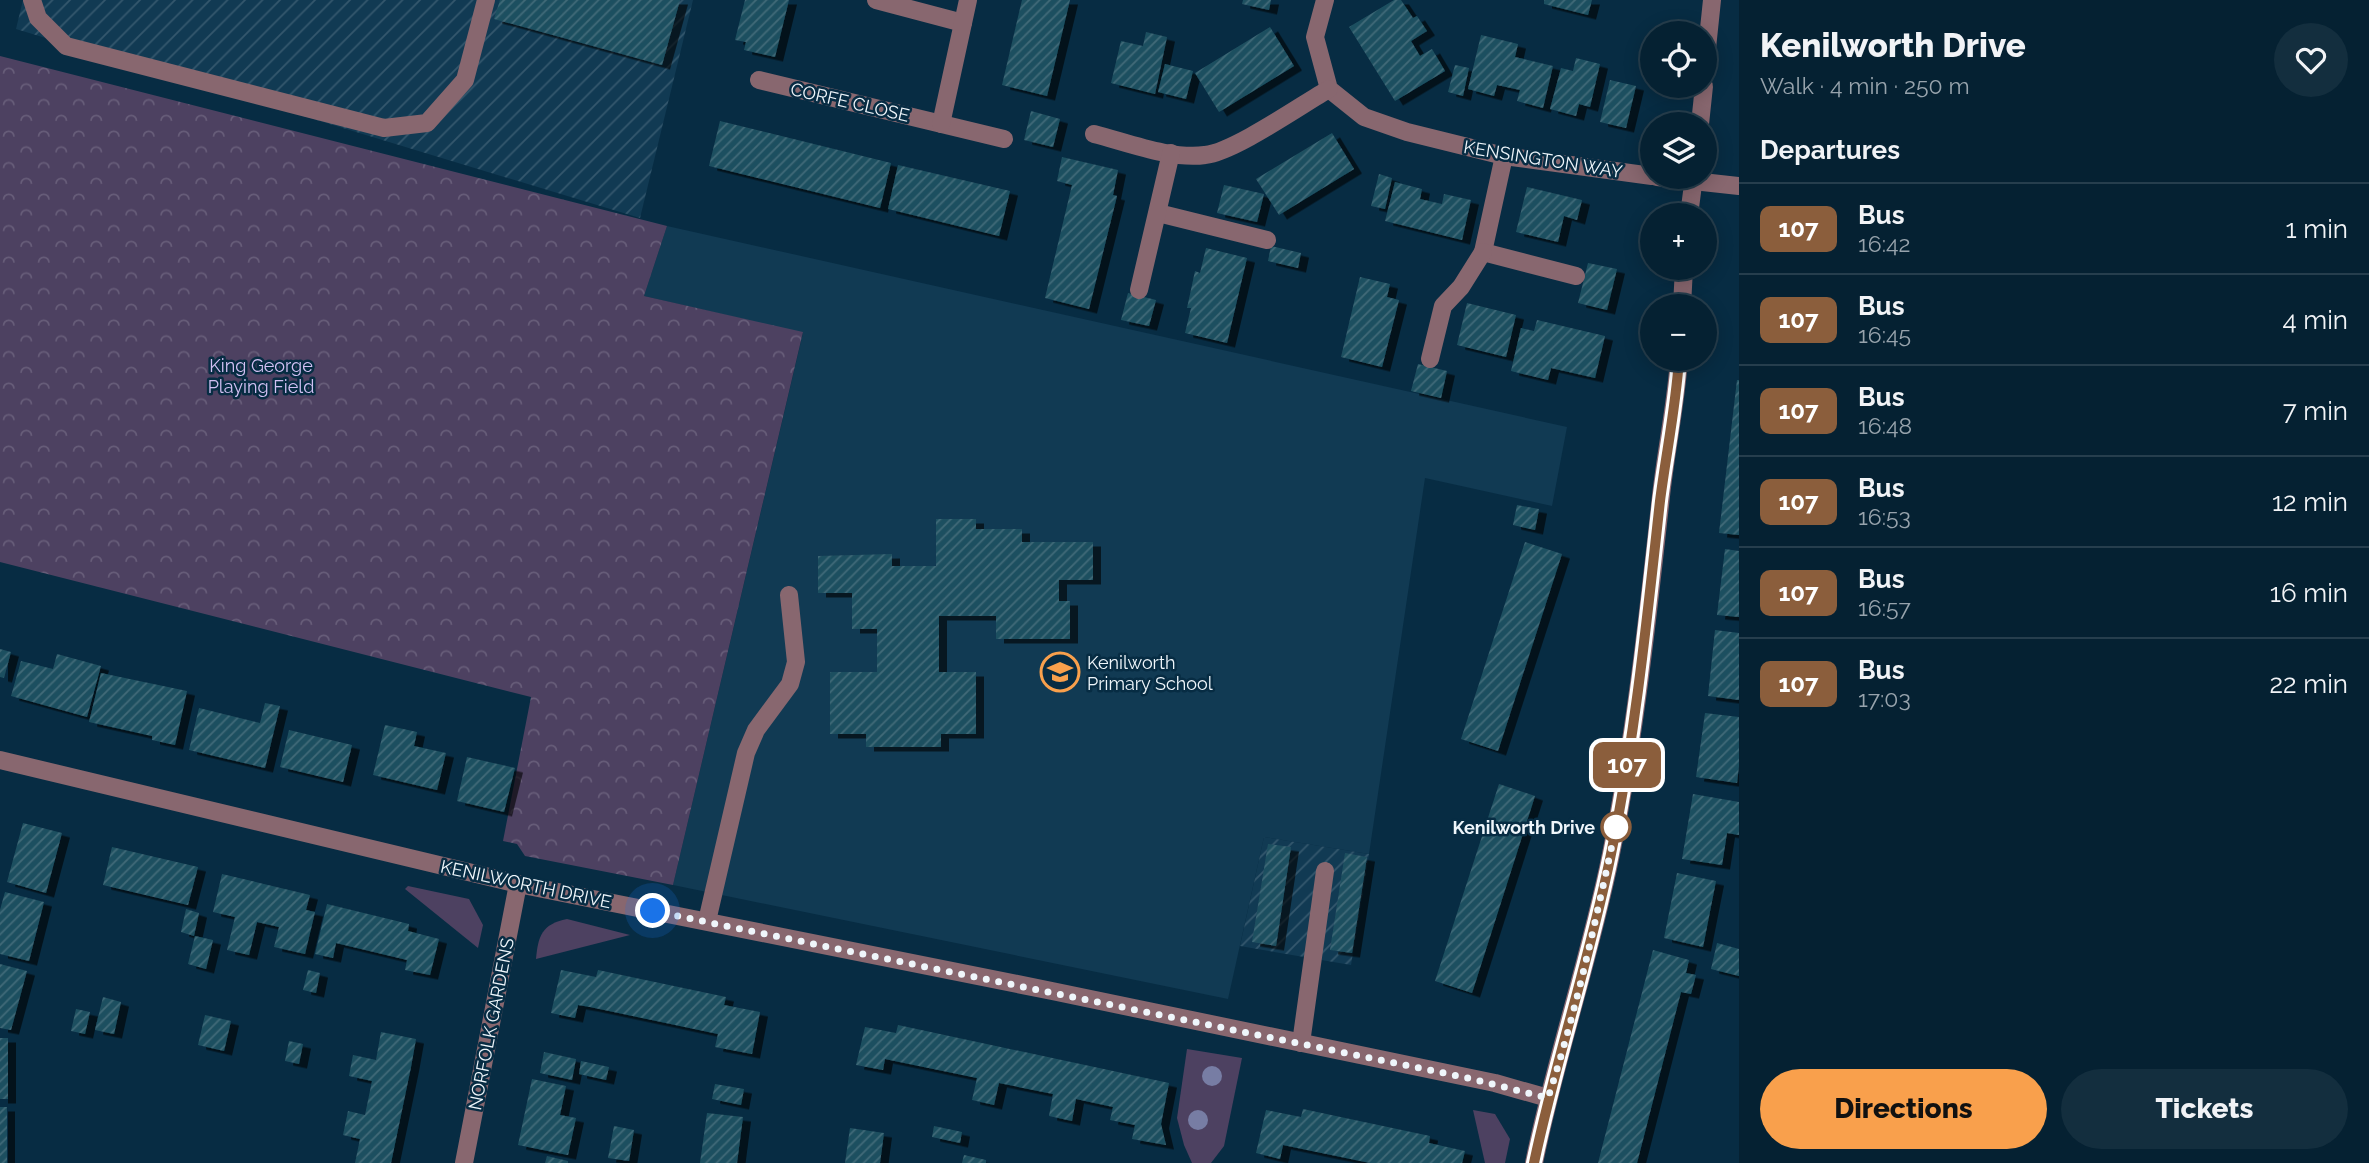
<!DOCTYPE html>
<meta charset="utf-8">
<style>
body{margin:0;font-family:Raleway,sans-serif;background:#132e3e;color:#f1f3f6;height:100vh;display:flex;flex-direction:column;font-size:26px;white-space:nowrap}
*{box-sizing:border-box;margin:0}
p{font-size:23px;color:#97a3ac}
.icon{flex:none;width:38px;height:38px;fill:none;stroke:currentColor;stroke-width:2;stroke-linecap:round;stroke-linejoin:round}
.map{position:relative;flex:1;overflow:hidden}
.panel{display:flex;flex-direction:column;background:#052132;width:630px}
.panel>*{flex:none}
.badge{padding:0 14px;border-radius:10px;font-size:24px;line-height:46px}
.tools{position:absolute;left:1640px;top:21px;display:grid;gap:14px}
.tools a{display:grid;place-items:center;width:77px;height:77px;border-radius:50%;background:#052132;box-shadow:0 4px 18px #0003,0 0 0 2px #263e4d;font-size:35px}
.you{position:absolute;width:35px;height:35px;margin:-18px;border:5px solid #fff;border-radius:50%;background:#1a73e8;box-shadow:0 0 0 10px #1a73e833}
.map>.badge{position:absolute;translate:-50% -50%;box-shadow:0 0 0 4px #fff}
h2{padding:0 21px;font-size:26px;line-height:63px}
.round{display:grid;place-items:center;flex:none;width:74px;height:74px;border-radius:37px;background:#132e3e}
.overview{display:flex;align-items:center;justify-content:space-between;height:119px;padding:0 21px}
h1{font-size:33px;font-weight:800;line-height:52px}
.cta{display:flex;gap:14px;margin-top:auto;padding:14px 21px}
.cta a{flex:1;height:80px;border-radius:42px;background:#f9a04c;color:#111;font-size:28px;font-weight:800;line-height:80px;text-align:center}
.cta a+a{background:#132e3e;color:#f1f3f6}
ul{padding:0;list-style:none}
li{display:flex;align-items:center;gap:21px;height:91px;padding:0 21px;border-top:2px solid #263e4d}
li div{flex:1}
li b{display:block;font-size:26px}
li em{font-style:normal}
li .badge{min-width:77px;font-weight:700;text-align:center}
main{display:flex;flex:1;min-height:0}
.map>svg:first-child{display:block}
.built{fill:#113a53}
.industrial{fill:url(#industrial-furrows)}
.green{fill:#4d4161}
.forest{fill:url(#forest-crowns)}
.building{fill:url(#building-hatch);filter:url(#shadow)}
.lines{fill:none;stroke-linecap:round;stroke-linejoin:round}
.minor{stroke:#88676f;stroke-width:18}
.tree{fill:#777da4}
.line-casing{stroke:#fff;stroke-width:16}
.line{stroke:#8b5e3c;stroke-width:10}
.walk{stroke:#eff6fb;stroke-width:7;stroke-dasharray:0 12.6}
.stop-dot{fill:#fff;stroke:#8b5e3c;stroke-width:3.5}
.labels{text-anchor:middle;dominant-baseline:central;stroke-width:5;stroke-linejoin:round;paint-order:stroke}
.street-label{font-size:18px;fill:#eff6fb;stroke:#072c43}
.park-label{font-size:18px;fill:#d3c0f3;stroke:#072c43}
.poi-label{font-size:18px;fill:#eff6fb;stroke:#072c43;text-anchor:start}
.stop-label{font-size:18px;font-weight:bold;fill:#eff6fb;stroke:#072c43;text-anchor:end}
</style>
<main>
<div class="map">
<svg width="1739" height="1163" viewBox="0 0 1739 1163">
<defs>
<pattern id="industrial-furrows" width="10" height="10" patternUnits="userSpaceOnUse" patternTransform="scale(1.75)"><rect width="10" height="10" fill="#113a53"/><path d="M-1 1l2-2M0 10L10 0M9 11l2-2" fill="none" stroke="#34576d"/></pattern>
<pattern id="forest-crowns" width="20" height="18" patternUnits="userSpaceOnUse" patternTransform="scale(1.75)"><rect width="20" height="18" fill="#4d4161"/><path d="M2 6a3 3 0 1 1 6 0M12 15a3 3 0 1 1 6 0" fill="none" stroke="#675d79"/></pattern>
<pattern id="building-hatch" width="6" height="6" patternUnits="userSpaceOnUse" patternTransform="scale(1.75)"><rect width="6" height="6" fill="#1f5060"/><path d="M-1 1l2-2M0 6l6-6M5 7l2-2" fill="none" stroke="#406a78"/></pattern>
<filter id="shadow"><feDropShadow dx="8" dy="4.5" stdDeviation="0" flood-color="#0009"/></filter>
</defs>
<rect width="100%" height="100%" fill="#072c43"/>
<polygon class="built" points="667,226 1567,427 1552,506 1425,478 1369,854 1264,837 1228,999 673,885 803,333 644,296"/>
<g class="industrial">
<polygon points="23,0 693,0 640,218 16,29"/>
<polygon points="1264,837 1369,854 1351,965 1240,946"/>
</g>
<g class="green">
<polygon points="408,886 469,899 483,925 478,948 405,889"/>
<path d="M567,919l63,16 -94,24c2,-23 6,-35 31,-40z"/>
<polygon points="1187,1049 1242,1058 1224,1146 1211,1163 1192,1163 1184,1145 1177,1118"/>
<polygon points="1473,1110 1495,1114 1510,1139 1505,1163 1485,1163"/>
</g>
<polygon class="forest" points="0,56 667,226 644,296 803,332 673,885 525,856 517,844 503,841 531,697 0,562"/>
<g class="building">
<polygon points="500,0 680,0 662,65 494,19"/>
<polygon points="745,0 789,0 775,57 744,50 746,42 735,40"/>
<polygon points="1022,0 1070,0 1047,96 1002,85"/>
<polygon points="1243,0 1271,0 1269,10 1242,4"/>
<polygon points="1394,0 1401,0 1413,18 1417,16 1427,31 1411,41 1420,56 1432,49 1445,71 1395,101 1349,27"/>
<polygon points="1544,0 1592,0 1588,15 1544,4"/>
<polygon points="1270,27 1294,66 1219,112 1195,73"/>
<polygon points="1146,32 1167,37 1155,94 1111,83 1121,41 1143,46"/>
<polygon points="1481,35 1518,44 1515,57 1553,66 1543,108 1517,101 1520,90 1497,85 1494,96 1468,89"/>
<polygon points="1576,58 1600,64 1590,107 1579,104 1576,116 1550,109 1561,68 1573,71"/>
<polygon points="1165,64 1193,71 1186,99 1158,92"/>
<polygon points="1455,65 1469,68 1463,96 1448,92"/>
<polygon points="1610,80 1636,86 1626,128 1600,122"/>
<polygon points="1031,111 1060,119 1053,147 1024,140"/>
<polygon points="720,121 891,163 880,208 709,166"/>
<polygon points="1332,133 1354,169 1279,215 1256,179"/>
<polygon points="1062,157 1118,170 1113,195 1117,196 1089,309 1045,298 1072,185 1057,181"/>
<polygon points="898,165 1010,191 999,236 888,209"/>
<polygon points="1379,174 1392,178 1385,209 1371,206"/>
<polygon points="1395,182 1422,189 1420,199 1442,204 1444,194 1471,200 1462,240 1385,221"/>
<polygon points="1224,185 1264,194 1257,222 1217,213"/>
<polygon points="1527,187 1582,200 1577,220 1564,216 1558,242 1516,232"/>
<polygon points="1271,246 1301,253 1298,268 1268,261"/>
<polygon points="1206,248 1247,258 1227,343 1185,333 1191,308 1187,308 1195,271 1200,273"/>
<polygon points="1588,263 1617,269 1607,310 1578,303"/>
<polygon points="1360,277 1390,284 1387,297 1399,300 1382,367 1341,357"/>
<polygon points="1128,293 1156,300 1149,326 1121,320"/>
<polygon points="1467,303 1516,315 1506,357 1457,345"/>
<polygon points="1537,320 1605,336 1595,378 1551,368 1548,380 1511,371 1521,328 1534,331"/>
<polygon points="1418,364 1447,371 1441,398 1411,391"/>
<polygon points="1737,380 1739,380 1739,535 1719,533"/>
<polygon points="1517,505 1539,509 1535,530 1513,525"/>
<polygon points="936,519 976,519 976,529 1022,529 1022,542 1093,542 1093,580 1059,580 1059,601 1070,601 1070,639 996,639 996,616 939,616 939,672 976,672 976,734 941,734 941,747 866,747 866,734 830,734 830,672 877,672 877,629 852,629 852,593 818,593 818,556 892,554 892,566 936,566"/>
<polygon points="1525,542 1562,554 1498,751 1461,739"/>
<polygon points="1725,549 1739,551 1739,617 1717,615"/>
<polygon points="1715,630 1739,633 1739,700 1708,696"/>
<polygon points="0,649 11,652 4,678 0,677"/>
<polygon points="57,654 101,666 87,717 11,696 21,661 53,669"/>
<polygon points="101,673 187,691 175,745 152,740 152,736 89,722"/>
<polygon points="265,703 280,706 265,768 189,750 199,708 260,723"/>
<polygon points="1705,713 1739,717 1739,766 1737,783 1696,777"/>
<polygon points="385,725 417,732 414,746 446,753 437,790 373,775"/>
<polygon points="289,730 352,745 343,782 280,767"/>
<polygon points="467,757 515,768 504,812 457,801"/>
<polygon points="1499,784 1535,796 1472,993 1435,981"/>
<polygon points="1693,794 1739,802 1739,835 1727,833 1722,865 1682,859"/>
<polygon points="23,823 62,833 46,893 7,882"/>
<polygon points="1268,844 1291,847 1276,946 1252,942"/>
<polygon points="112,847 198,867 188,905 103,885"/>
<polygon points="1345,853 1367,857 1352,953 1330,950"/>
<polygon points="1677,873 1716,881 1703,947 1664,938"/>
<polygon points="222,874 310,895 306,910 315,912 305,954 274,947 279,927 257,922 249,955 227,950 235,917 213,912"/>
<polygon points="5,892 44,902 29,961 0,954 0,910"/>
<polygon points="327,904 409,924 408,931 439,939 430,975 405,970 407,960 336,943 333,958 315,954"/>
<polygon points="186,909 199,913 194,936 181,932"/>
<polygon points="195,936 213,940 206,969 188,964"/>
<polygon points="1717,943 1739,949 1739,976 1711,969"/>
<polygon points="1653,950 1689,960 1686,973 1696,975 1691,994 1681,992 1637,1163 1598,1163"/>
<polygon points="0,964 27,971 11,1030 0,1028"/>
<polygon points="308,970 320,973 316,993 303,990"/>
<polygon points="561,970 596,977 598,970 726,997 724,1005 760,1012 752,1054 715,1047 718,1034 590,1007 578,1005 575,1018 551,1013"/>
<polygon points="103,997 121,1002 114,1034 95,1030"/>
<polygon points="76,1009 90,1012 85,1034 71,1031"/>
<polygon points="205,1015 231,1021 224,1051 198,1045"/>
<polygon points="898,1025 1169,1083 1161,1124 1166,1145 1132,1139 1135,1125 1110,1120 1113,1107 1076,1099 1072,1121 1049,1116 1053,1094 999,1083 994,1105 972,1100 977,1078 885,1059 883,1070 856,1065 865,1027 896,1033"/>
<polygon points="381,1032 416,1039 411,1067 391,1163 355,1163 360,1139 343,1135 348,1111 365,1115 372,1081 349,1076 353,1055 376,1060"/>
<rect x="0" y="1038" width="8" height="61"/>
<polygon points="289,1041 303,1044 299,1064 285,1061"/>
<polygon points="544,1052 576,1059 572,1080 540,1073"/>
<polygon points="581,1061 609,1067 606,1080 579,1074"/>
<polygon points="532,1079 566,1086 560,1115 576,1118 568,1155 518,1145"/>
<polygon points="715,1084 744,1089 741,1105 712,1099"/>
<rect x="0" y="1107" width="7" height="56"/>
<polygon points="1303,1109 1430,1136 1429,1143 1465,1151 1462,1163 1370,1163 1283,1145 1280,1159 1256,1153 1266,1110 1301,1117"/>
<polygon points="707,1113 743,1117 737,1163 700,1163"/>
<polygon points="614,1126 634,1130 629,1161 608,1158"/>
<polygon points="934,1126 962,1132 960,1143 932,1137"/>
<polygon points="850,1128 884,1133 880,1163 845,1163"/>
<polygon points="964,1155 986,1160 986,1163 962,1163"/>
<polygon points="547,1156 568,1161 568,1163 545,1163"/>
</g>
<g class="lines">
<g class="minor">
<polyline points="32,0 38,18 66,46 384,128 427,123 465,80 486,0"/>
<polyline points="876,0 963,23"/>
<polyline points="1325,0 1315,37 1329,89 1364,117 1407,132 1504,156 1652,176"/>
<polyline points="1704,77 1712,0"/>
<polyline points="759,80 1004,139"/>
<polyline points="941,124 968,0"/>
<polyline points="1700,124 1704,86"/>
<path d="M1094,134c32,8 78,26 111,21 29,-3 96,-50 124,-66"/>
<polyline points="1504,156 1483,252 1576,276"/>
<polyline points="1657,177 1739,186"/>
<polyline points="1158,213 1267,240"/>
<polyline points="1689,215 1694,177"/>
<polyline points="1139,290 1171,153"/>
<polyline points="1682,306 1684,268"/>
<polyline points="1430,359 1443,306 1461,287 1483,252"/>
<polyline points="0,760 518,884 1052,991 1495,1083 1548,1098"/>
<polyline points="707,921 746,753 756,730 790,684 796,662 789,595"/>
<polyline points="1301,1043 1325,871"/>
<polyline points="464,1163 518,884"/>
<path d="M1534,1163c21,-104 56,-205 77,-309 24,-118 37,-239 50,-358 5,-46 15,-92 18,-137"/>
</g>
</g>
<g class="tree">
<circle cx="1212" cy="1076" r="10"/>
<circle cx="1198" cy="1120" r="10"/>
</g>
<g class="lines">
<defs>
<path id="line" d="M1534,1163c22,-104 56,-205 77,-309 24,-117 36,-235 49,-353 6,-47 16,-95 19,-142"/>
</defs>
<use href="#line" class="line-casing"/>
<use href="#line" class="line"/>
<path class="walk" d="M653,911l815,167 80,20c29,-89 48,-180 68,-271"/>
</g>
<defs>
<symbol id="school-ring" viewBox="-11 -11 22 22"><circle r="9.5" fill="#072c43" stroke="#f9a04c" stroke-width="1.5"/><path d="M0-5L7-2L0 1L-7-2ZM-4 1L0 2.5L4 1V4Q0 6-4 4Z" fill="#f9a04c"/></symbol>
</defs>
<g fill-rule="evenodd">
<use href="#school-ring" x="1038" y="650" width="44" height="44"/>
</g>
<circle class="stop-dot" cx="1616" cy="827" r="14"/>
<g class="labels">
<g class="street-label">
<text transform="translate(850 102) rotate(13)">CORFE CLOSE</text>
<text transform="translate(1543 159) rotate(9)">KENSINGTON WAY</text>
<text transform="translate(526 884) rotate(12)">KENILWORTH DRIVE</text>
<text transform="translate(491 1024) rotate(-79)">NORFOLK GARDENS</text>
</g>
<g class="park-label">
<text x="261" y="365">King George<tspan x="261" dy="21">Playing Field</tspan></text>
</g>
<g class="poi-label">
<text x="1087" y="662">Kenilworth<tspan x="1087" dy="21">Primary School</tspan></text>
</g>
<g class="stop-label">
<text x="1595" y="827">Kenilworth Drive</text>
</g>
</g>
</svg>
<div class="tools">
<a><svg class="icon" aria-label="locate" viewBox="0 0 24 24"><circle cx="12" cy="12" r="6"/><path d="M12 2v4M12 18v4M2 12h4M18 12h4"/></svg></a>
<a><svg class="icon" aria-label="layers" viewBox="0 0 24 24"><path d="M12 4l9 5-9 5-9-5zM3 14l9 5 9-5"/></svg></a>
<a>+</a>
<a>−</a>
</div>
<div class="you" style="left:653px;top:911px"></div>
<b class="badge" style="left:1627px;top:765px;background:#8b5e3c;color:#fff">107</b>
</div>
<section class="panel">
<div class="overview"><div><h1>Kenilworth Drive</h1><p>Walk · 4 min · 250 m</p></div><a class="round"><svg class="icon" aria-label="heart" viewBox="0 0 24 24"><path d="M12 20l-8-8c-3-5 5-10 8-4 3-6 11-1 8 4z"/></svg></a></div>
<h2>Departures</h2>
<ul>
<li><span class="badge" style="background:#8b5e3c;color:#fff">107</span><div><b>Bus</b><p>16:42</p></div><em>1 min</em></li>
<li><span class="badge" style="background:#8b5e3c;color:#fff">107</span><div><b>Bus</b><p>16:45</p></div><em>4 min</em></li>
<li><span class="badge" style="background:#8b5e3c;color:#fff">107</span><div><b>Bus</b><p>16:48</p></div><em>7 min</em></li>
<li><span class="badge" style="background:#8b5e3c;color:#fff">107</span><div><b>Bus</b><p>16:53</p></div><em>12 min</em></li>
<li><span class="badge" style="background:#8b5e3c;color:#fff">107</span><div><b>Bus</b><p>16:57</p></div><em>16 min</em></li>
<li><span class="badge" style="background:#8b5e3c;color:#fff">107</span><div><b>Bus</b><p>17:03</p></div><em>22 min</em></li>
</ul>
<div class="cta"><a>Directions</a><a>Tickets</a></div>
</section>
</main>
